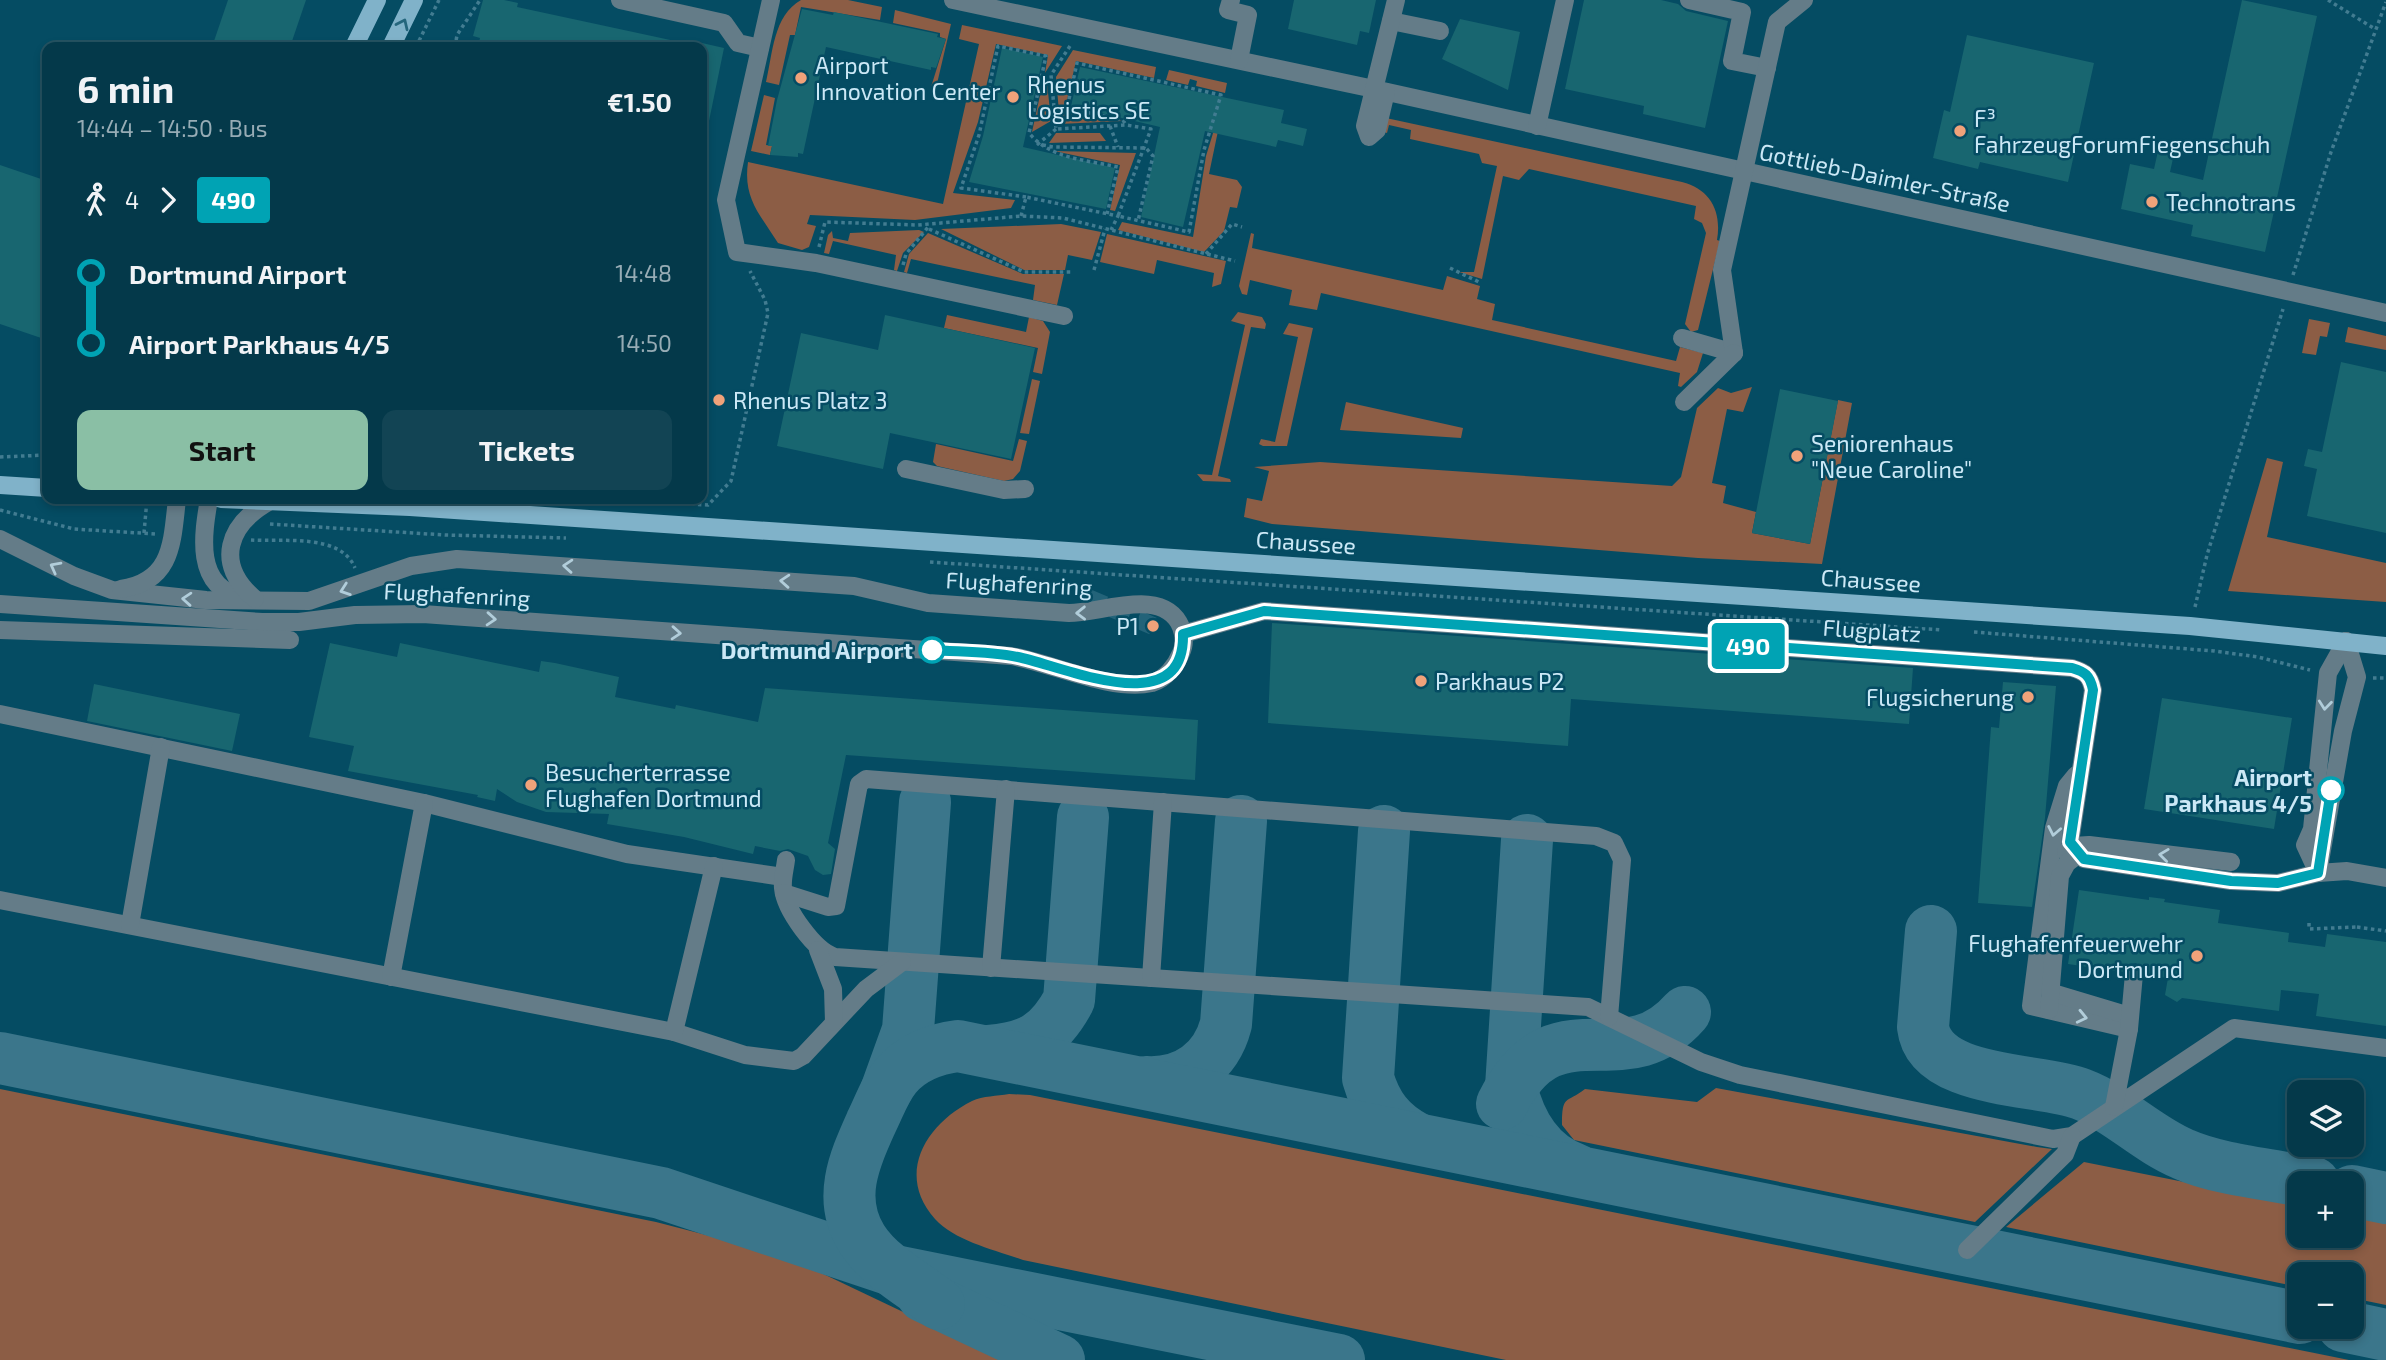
<!DOCTYPE html>
<meta charset="utf-8">
<style>
body{margin:0;font-family:"Exo 2",sans-serif;background:#124454;color:#f1f3f6;height:100vh;display:flex;flex-direction:column;font-size:26px;white-space:nowrap}
*{box-sizing:border-box;margin:0}
p{font-size:23px;color:#97acb5}
.icon{flex:none;width:38px;height:38px;fill:none;stroke:currentColor;stroke-width:2;stroke-linecap:round;stroke-linejoin:round}
.map{position:relative;flex:1;overflow:hidden}
.side{position:absolute;left:42px;top:42px;width:665px;height:462px;display:flex;flex-direction:column;background:#04394a;border-radius:14px;box-shadow:0 4px 10px #0003,0 0 0 2px #255362}
.side>*{flex:none}
.badge{padding:0 14px;border-radius:5px;font-size:24px;line-height:46px}
.buttons{position:absolute;left:2287px;top:1080px;display:grid;gap:14px}
.buttons a{display:grid;place-items:center;width:77px;height:77px;border-radius:14px;background:#04394a;box-shadow:0 4px 10px #0003,0 0 0 2px #255362;font-size:35px}
.map>.badge{position:absolute;translate:-50% -50%;box-shadow:0 0 0 4px #fff}
.legs{display:flex;align-items:center;gap:10px;height:77px;padding:0 35px;font-size:23px}
.legs p{margin-inline-start:auto}
.headline{display:flex;align-items:center;justify-content:space-between;height:119px;padding:0 35px}
h1{font-size:38px;font-weight:700;line-height:52px}
.primary-button{display:flex;gap:14px;margin-top:auto;padding:14px 35px}
.primary-button a{flex:1;height:80px;border-radius:14px;background:#8abfa5;color:#111;font-size:28px;font-weight:700;line-height:80px;text-align:center}
.primary-button a+a{background:#124454;color:#f1f3f6}
ul{padding:0 35px;list-style:none}
li{display:flex;align-items:center;gap:24px;height:70px;font-size:26px}
li i{display:grid;place-items:center;width:10px;height:100%;margin:0 9px;background:currentColor}
li i::after{content:'';width:18px;height:18px;margin:-9px;border:5px solid;border-radius:50%;background:#04394a}
li p{margin-inline-start:auto}
li:first-child i{background:linear-gradient(#0000 50%,currentColor 0)}
li:last-child i{background:linear-gradient(currentColor 50%,#0000 0)}
.map>svg:first-child{display:block}
.green{fill:#8c5d45}
.lines{fill:none;stroke-linecap:round;stroke-linejoin:round}
.taxiway{stroke:#3b768b;stroke-width:52}
.building{fill:#186670}
.minor-tunnel{stroke:#236379;stroke-width:18;stroke-dasharray:18 9;stroke-linecap:butt}
.path{stroke:#427c91;stroke-width:3.5;stroke-dasharray:3.5 3.5;stroke-linecap:butt}
.minor{stroke:#647c88;stroke-width:18}
.major{stroke:#80b2c9;stroke-width:18}
.oneway{stroke:#24667c}
.oneway2{stroke:#b1cdda}
.line-1-casing{stroke:#fff;stroke-width:16}
.line-1{stroke:#00a3b4;stroke-width:10}
.poi-dot{fill:#f0a27a;stroke:#054c63;stroke-width:2.5}
.stop-1-dot{fill:#fff;stroke:#00a3b4;stroke-width:3.5}
.labels{text-anchor:middle;dominant-baseline:central;stroke-width:5;stroke-linejoin:round;paint-order:stroke}
.poi-label{font-size:23px;fill:#cbe8f6;stroke:#054c63;text-anchor:start}
.street-label{font-size:23px;fill:#cbe8f6;stroke:#054c63}
.stop-label{font-size:23px;font-weight:bold;fill:#cbe8f6;stroke:#054c63;text-anchor:end}
</style>
<div class="map">
<svg width="2386" height="1360" viewBox="0 0 2386 1360">
<rect width="100%" height="100%" fill="#054c63"/>
<g class="green">
<path d="M801,0h47l34,7 -2,13 -79,-13 -6,28h-5l-11,50 -13,-3c7,-29 7,-66 35,-82z"/>
<polygon points="895,10 951,24 936,88 931,87 946,39 940,37 940,33 893,23"/>
<path d="M962,25l100,21 -17,27 3,-18 -52,-11 -18,78 -25,71 62,7 -4,8 -96,12 -105,-5 -3,9 9,2 -7,21 -7,3 -24,-7c-19,-30 -35,-45 -30,-81l195,42 36,-160 -20,-5z"/>
<polygon points="1073,50 1156,67 1154,78 1076,61 1065,109 1122,121 1060,124 1056,77"/>
<polygon points="1169,70 1227,83 1225,93 1196,86 1197,81 1190,79 1188,85 1166,80"/>
<polygon points="1047,82 1051,121 1032,132 1042,86"/>
<polygon points="764,95 775,98 766,145 772,146 770,155 751,151"/>
<path d="M1386,118l296,64c28,7 40,29 35,58l3,1 -22,89 -7,2 -6,-8 21,-91 -4,-10 -8,-4 2,-13 -167,-37 -10,11 -16,-4 -21,103 -23,-7h15l23,-106 -15,-3 -3,-9 -69,-15 1,-9 -22,-5 -2,8 -3,-1z"/>
<polygon points="1214,130 1218,131 1209,174 1237,180 1242,187 1237,208 1230,207 1224,231 1204,252 1118,230 1122,222 1193,237 1206,156"/>
<polygon points="1056,133 1100,133 1106,141 1049,143"/>
<polygon points="1054,151 1136,153 1115,211 1110,210 1120,165"/>
<polygon points="1061,224 1101,232 1092,260 1068,255 1065,270 1024,270 941,229"/>
<polygon points="919,230 924,232 903,253 897,271 894,270 896,255 833,241 829,254 824,253 828,235 832,231 833,238 848,241 850,233"/>
<polygon points="928,233 1023,274 1064,274 1057,305 1033,300 1035,285 911,259 907,273 904,272 909,254"/>
<polygon points="1251,233 1254,234 1252,248 1443,290 1447,276 1480,286 1477,299 1495,304 1492,320 1676,361 1680,347 1703,353 1697,372 1681,387 1678,386 1680,373 1321,293 1317,310 1289,305 1292,290 1250,280 1247,295 1242,294 1239,286"/>
<polygon points="1107,234 1226,261 1221,284 1212,287 1214,273 1157,260 1154,274 1100,262"/>
<polygon points="1238,312 1262,317 1266,324 1265,329 1251,327 1218,476 1230,479 1231,482 1203,481 1197,474 1212,475 1245,325 1231,321"/>
<polygon points="947,315 1026,332 1029,317 1043,321 1050,332 1042,374 1033,372 1038,348 944,328"/>
<polygon points="2309,319 2330,323 2327,337 2320,336 2316,355 2302,353"/>
<polygon points="1289,323 1313,328 1287,446 1263,446 1259,444 1261,439 1275,442 1298,337 1283,334"/>
<polygon points="2348,327 2386,336 2386,350 2345,342"/>
<polygon points="1032,379 1040,381 1029,434 1020,433"/>
<polygon points="1752,387 1743,412 1727,409 1712,483 1726,486 1723,503 1756,512 1752,533 1810,544 1838,400 1852,403 1822,564 1698,558 1272,524 1244,517 1247,498 1262,501 1269,471 1254,467 1320,462 1672,486 1681,477 1697,408 1718,388 1731,393"/>
<polygon points="1346,402 1463,428 1461,438 1340,430"/>
<polygon points="1019,439 1027,441 1020,471 1013,479 1004,481 937,466 933,462 936,444 1013,461"/>
<polygon points="2267,458 2283,462 2267,537 2386,563 2386,602 2228,591"/>
<path d="M1716,1088l321,59 15,2 -77,73 -401,-82 -12,-15c0,-31 4,-21 23,-36l112,13z"/>
<polygon points="0,1089 656,1222 714,1237 815,1270 1004,1360 0,1360"/>
<path d="M1009,1094l21,1 1319,265h-843l-483,-100c-28,-10 -68,-19 -88,-41 -40,-45 -9,-95 37,-118 11,-5 25,-5 37,-7z"/>
<polygon points="2084,1162 2299,1205 2300,1236 2352,1236 2352,1215 2386,1222 2386,1305 2352,1298 2352,1274 2300,1274 2299,1287 2006,1227"/>
</g>
<g class="lines">
<g class="taxiway">
<path d="M1384,831l-16,247c8,28 22,46 48,60"/>
<path d="M1527,840l-16,247c9,37 27,69 64,82"/>
<path d="M1931,931l-8,96c7,57 116,51 158,67 37,14 66,45 102,60 35,16 93,21 131,29"/>
<path d="M989,1051c41,-4 60,-14 80,-51l14,-183"/>
<polyline points="0,1058 661,1193 895,1271 1339,1360"/>
<path d="M1146,1082c40,2 70,-20 80,-58l15,-203"/>
<polyline points="886,1091 908,1030 925,802"/>
<path d="M1502,1104c53,-107 120,-20 183,-92"/>
<polyline points="2352,1191 2386,1198"/>
<polyline points="923,1296 1059,1360"/>
<path d="M939,1304c-25,-19 -60,-38 -77,-65 -25,-40 -8,-78 9,-116 8,-16 14,-34 25,-47 15,-18 39,-27 62,-30l1342,272"/>
<polyline points="2343,1326 2386,1335"/>
</g>
</g>
<g class="building">
<polygon points="228,0 306,0 290,47 222,47 213,44"/>
<polygon points="483,0 504,0 518,3 517,7 675,41 675,47 478,47 480,38 473,36"/>
<polygon points="1294,0 1376,0 1369,33 1360,31 1357,45 1288,29"/>
<polygon points="1584,0 1661,0 1678,4 1686,11 1728,21 1705,128 1643,114 1644,106 1565,89"/>
<polygon points="2242,0 2317,16 2265,252 2191,236 2193,225 2121,209 2130,164 2154,169 2158,151 2174,154 2170,172 2203,180"/>
<polygon points="802,9 833,15 834,12 938,34 937,37 946,39 936,68 931,67 931,70 826,47 803,154 798,153 798,157 770,155 772,146 768,146 777,100"/>
<polygon points="1460,19 1520,32 1508,90 1442,59"/>
<polygon points="1967,35 2094,63 2068,182 1980,162 1978,169 1933,158 1944,110 1950,112"/>
<polygon points="702,43 724,48 709,121 702,120"/>
<polygon points="1002,48 1043,57 1023,147 1115,168 1106,209 969,182 983,136"/>
<polygon points="1080,67 1284,110 1281,123 1307,129 1303,146 1278,140 1276,147 1205,131 1183,227 1141,217 1160,127 1071,106"/>
<polygon points="0,165 47,181 47,340 0,324"/>
<polygon points="885,315 1035,348 1011,459 890,433 883,469 777,446 801,333 878,350"/>
<polygon points="2341,362 2386,372 2386,533 2307,516 2317,469 2304,466 2308,449 2322,452"/>
<polygon points="1780,389 1838,401 1810,544 1752,533"/>
<polygon points="1272,623 1913,668 1909,724 1571,699 1568,746 1268,723"/>
<polygon points="330,643 397,657 400,643 539,672 541,661 555,663 619,677 615,697 675,709 676,705 758,722 765,688 1198,720 1195,780 846,755 828,843 835,849 831,874 823,875 815,870 808,856 788,849 780,851 755,846 753,854 684,837 607,824 609,814 546,812 517,802 497,789 495,801 477,797 478,795 348,771 354,746 309,737"/>
<polygon points="2003,682 2056,686 2045,818 2032,907 1978,903 1991,727 1999,728"/>
<polygon points="94,684 240,714 232,751 87,721"/>
<polygon points="2162,698 2292,718 2274,829 2144,809"/>
<polygon points="2079,890 2149,900 2149,897 2165,899 2164,902 2220,910 2218,923 2289,933 2288,942 2325,947 2327,934 2386,942 2386,1026 2316,1016 2319,994 2281,990 2279,1011 2182,998 2177,1002 2165,995 2168,978 2145,975 2144,969 2136,963 2129,964 2123,972 2068,964"/>
</g>
<g class="lines">
<polyline class="minor-tunnel" points="1088,598 1153,626"/>
<g class="path">
<polyline points="2328,0 2375,29"/>
<polyline points="1070,46 1051,75 1056,129 1126,125 1151,129 1118,216 1189,232 1204,150 1221,95 1077,63 1067,108 1123,120 1126,125"/>
<polyline points="416,47 439,0"/>
<polyline points="455,47 457,35 480,0"/>
<polyline points="1110,126 1118,147"/>
<polyline points="1056,129 1038,144 1053,147 1146,148 1153,156 1138,221"/>
<path d="M1026,197l-65,-9 18,-53 19,-89 48,10 -17,77c21,26 58,27 89,34l-11,47"/>
<polyline points="1021,216 1026,197 1118,216 1111,230"/>
<polyline points="929,229 1024,272 1073,272"/>
<polyline points="819,247 825,222 918,225 1021,216 1063,218 1235,261"/>
<polyline points="1206,254 1232,224 1242,227"/>
<polyline points="903,265 906,254 929,226"/>
<polyline points="1450,268 1481,283"/>
<polyline points="1094,270 1105,229"/>
<polyline points="2293,275 2331,152 2386,2"/>
<polyline points="0,457 47,455"/>
<polyline points="607,500 708,505 731,481 768,313 765,300 750,271"/>
<polyline points="0,510 74,529 156,534"/>
<polyline points="270,524 445,535 566,538"/>
<polyline points="144,533 147,499"/>
<path d="M251,540c32,2 90,-7 104,28"/>
<polyline points="930,562 1942,630"/>
<polyline points="2195,607 2207,555 2283,309"/>
<polyline points="1974,632 2214,651 2258,657 2310,670"/>
<polyline points="2373,678 2386,678"/>
<polyline points="2309,923 2309,929 2356,927"/>
<polyline points="2357,927 2386,931"/>
</g>
<g class="minor">
<polyline points="620,0 724,23 738,43 760,48"/>
<polyline points="771,0 726,200 737,252 816,263 1064,316"/>
<polyline points="953,0 1374,89 2386,313"/>
<polyline points="1231,0 1228,10 1248,15 1239,60"/>
<polyline points="1689,0 1742,12 1732,61 1767,68"/>
<polyline points="1391,21 1440,31"/>
<polyline points="1386,92 1377,130 1369,137 1365,126 1396,0"/>
<polyline points="1537,126 1565,0"/>
<polyline points="1682,338 1734,353"/>
<polyline points="1734,353 1722,270 1777,22 1804,0"/>
<polyline points="1684,402 1734,353"/>
<polyline points="906,469 1004,490 1025,489"/>
<path d="M209,499c-6,35 -15,88 33,98"/>
<path d="M0,539l74,37 38,14 94,10 103,1 102,-35 46,-7 397,27 74,17 141,10c33,0 95,-27 112,14 3,8 4,18 0,26 -5,12 -15,26 -29,30 -41,9 -100,-20 -141,-27l-588,-42 -68,1 -56,7h-37l-262,-18"/>
<path d="M121,589c52,-8 51,-47 56,-90"/>
<path d="M255,599c-41,-35 -28,-75 17,-99"/>
<polyline points="0,630 290,640"/>
<path d="M1183,634l81,-23 808,57c13,4 18,7 21,22l-23,152 14,17 147,22 47,2 40,-10 29,-2 39,7"/>
<polyline points="0,714 424,803 627,854 783,877"/>
<polyline points="2076,775 2067,786 2054,828 2031,1006 2129,1029"/>
<polyline points="2066,852 2073,846 2089,845 2231,862"/>
<path d="M786,860c-1,9 -4,19 -3,28 2,22 32,63 52,69l753,50 113,55 39,13 313,64 19,-3 162,-108 152,20"/>
<polyline points="2318,873 2305,845 2312,829 2328,673 2346,641"/>
<polyline points="2318,873 2343,731 2357,677 2346,641"/>
<polyline points="784,893 828,907 836,906 859,784 866,779 1596,836 1614,843 1622,860 1609,1017"/>
<polyline points="0,900 674,1032 745,1055 794,1061 803,1056 866,989 902,962"/>
<polyline points="130,925 161,747"/>
<polyline points="818,950 833,989 834,1022"/>
<polyline points="991,968 1006,789"/>
<polyline points="391,977 424,803"/>
<polyline points="1151,978 1163,802"/>
<polyline points="2050,992 2130,1016"/>
<polyline points="2049,1010 2060,876 2067,863 2079,854"/>
<polyline points="674,1032 714,866"/>
<polyline points="2114,1107 2129,1029 2134,974"/>
<polyline points="1967,1250 2065,1154 2072,1136"/>
</g>
<g class="major">
<polyline points="354,47 377,0"/>
<polyline points="391,47 414,0"/>
<polyline points="0,485 47,488"/>
<polyline points="221,499 410,507 2190,626 2386,646"/>
</g>
</g>
<defs><path id="oneway-chevron" d="M-2-3.5L2.5 0L-2 3.5" fill="none" stroke-width="1.6" stroke-linecap="round" stroke-linejoin="round" transform="scale(1.75)"/></defs>
<use class="oneway" href="#oneway-chevron" transform="translate(403 24) rotate(-65)"/>
<g class="oneway2">
<use href="#oneway-chevron" transform="translate(568 566) rotate(-176)"/>
<use href="#oneway-chevron" transform="translate(55 567) rotate(-152)"/>
<use href="#oneway-chevron" transform="translate(785 581) rotate(-176)"/>
<use href="#oneway-chevron" transform="translate(345 590) rotate(161)"/>
<use href="#oneway-chevron" transform="translate(187 599) rotate(-176)"/>
<use href="#oneway-chevron" transform="translate(1081 613) rotate(179)"/>
<use href="#oneway-chevron" transform="translate(491 619) rotate(4)"/>
<use href="#oneway-chevron" transform="translate(676 633) rotate(4)"/>
<use href="#oneway-chevron" transform="translate(2325 705) rotate(96)"/>
<use href="#oneway-chevron" transform="translate(2054 831) rotate(101)"/>
<use href="#oneway-chevron" transform="translate(2164 855) rotate(-173)"/>
<use href="#oneway-chevron" transform="translate(2082 1017) rotate(13)"/>
</g>
<g class="lines">
<defs>
<path id="line-1" d="M932,650c28,2 58,1 86,7 45,9 167,66 165,-23l81,-23 808,57c13,4 18,7 21,22l-23,152 14,17 147,22 47,2 40,-10 13,-83"/>
</defs>
<use href="#line-1" class="line-1-casing"/>
<use href="#line-1" class="line-1"/>
</g>
<g class="poi-dot">
<circle cx="801" cy="78" r="7"/>
<circle cx="1013" cy="97" r="7"/>
<circle cx="1960" cy="131" r="7"/>
<circle cx="2152" cy="202" r="7"/>
<circle cx="719" cy="400" r="7"/>
<circle cx="1797" cy="456" r="7"/>
<circle cx="1153" cy="626" r="7"/>
<circle cx="1421" cy="681" r="7"/>
<circle cx="2028" cy="697" r="7"/>
<circle cx="531" cy="785" r="7"/>
<circle cx="2197" cy="956" r="7"/>
</g>
<g class="stop-1-dot">
<circle cx="932" cy="650" r="12"/>
<circle cx="2331" cy="790" r="12"/>
</g>
<g class="labels">
<g class="poi-label">
<text x="815" y="65">Airport<tspan x="815" dy="26">Innovation Center</tspan></text>
<text x="1027" y="84">Rhenus<tspan x="1027" dy="26">Logistics SE</tspan></text>
<text x="1974" y="118">F³<tspan x="1974" dy="26">FahrzeugForumFiegenschuh</tspan></text>
<text x="2166" y="202">Technotrans</text>
<text x="733" y="400">Rhenus Platz 3</text>
<text x="1811" y="443">Seniorenhaus<tspan x="1811" dy="26">"Neue Caroline"</tspan></text>
<text x="1139" y="626" text-anchor="end">P1</text>
<text x="1435" y="681">Parkhaus P2</text>
<text x="2014" y="697" text-anchor="end">Flugsicherung</text>
<text x="545" y="772">Besucherterrasse<tspan x="545" dy="26">Flughafen Dortmund</tspan></text>
<text x="2183" y="943" text-anchor="end">Flughafenfeuerwehr<tspan x="2183" dy="26">Dortmund</tspan></text>
</g>
<g class="street-label">
<text transform="translate(1885 177) rotate(12)">Gottlieb-Daimler-Straße</text>
<text transform="translate(1306 542) rotate(4)">Chaussee</text>
<text transform="translate(1871 580) rotate(4)">Chaussee</text>
<text transform="translate(1019 583) rotate(3)">Flughafenring</text>
<text transform="translate(457 594) rotate(3)">Flughafenring</text>
<text transform="translate(1872 630) rotate(4)">Flugplatz</text>
</g>
<g class="stop-label">
<text x="913" y="650">Dortmund Airport</text>
<text x="2312" y="777">Airport<tspan x="2312" dy="26">Parkhaus 4/5</tspan></text>
</g>
</g>
</svg>
<div class="buttons">
<a><svg class="icon" aria-label="layers" viewBox="0 0 24 24"><path d="M12 4l9 5-9 5-9-5zM3 14l9 5 9-5"/></svg></a>
<a>+</a>
<a>−</a>
</div>
<b class="badge" style="left:1748px;top:646px;background:#00a3b4;color:#fff">490</b>
<section class="side">
<div class="headline"><div><h1>6 min</h1><p>14:44 – 14:50 · Bus</p></div><b>€1.50</b></div>
<div class="legs"><svg class="icon" aria-label="walk" viewBox="0 0 24 24"><circle cx="13" cy="4" r="2"/><path d="M13 8l-2 6 4 7M11 14l-3 7M7 12l3-4h3l4 4"/></svg>4<svg class="icon" aria-label="forward" viewBox="0 0 24 24"><path d="M9 5l7 7-7 7"/></svg><b class="badge" style="background:#00a3b4;color:#fff">490</b></div>
<ul>
<li><i style="color:#00a3b4"></i><b>Dortmund Airport</b><p>14:48</p></li>
<li><i style="color:#00a3b4"></i><b>Airport Parkhaus 4/5</b><p>14:50</p></li>
</ul>
<div class="primary-button"><a>Start</a><a>Tickets</a></div>
</section>
</div>
